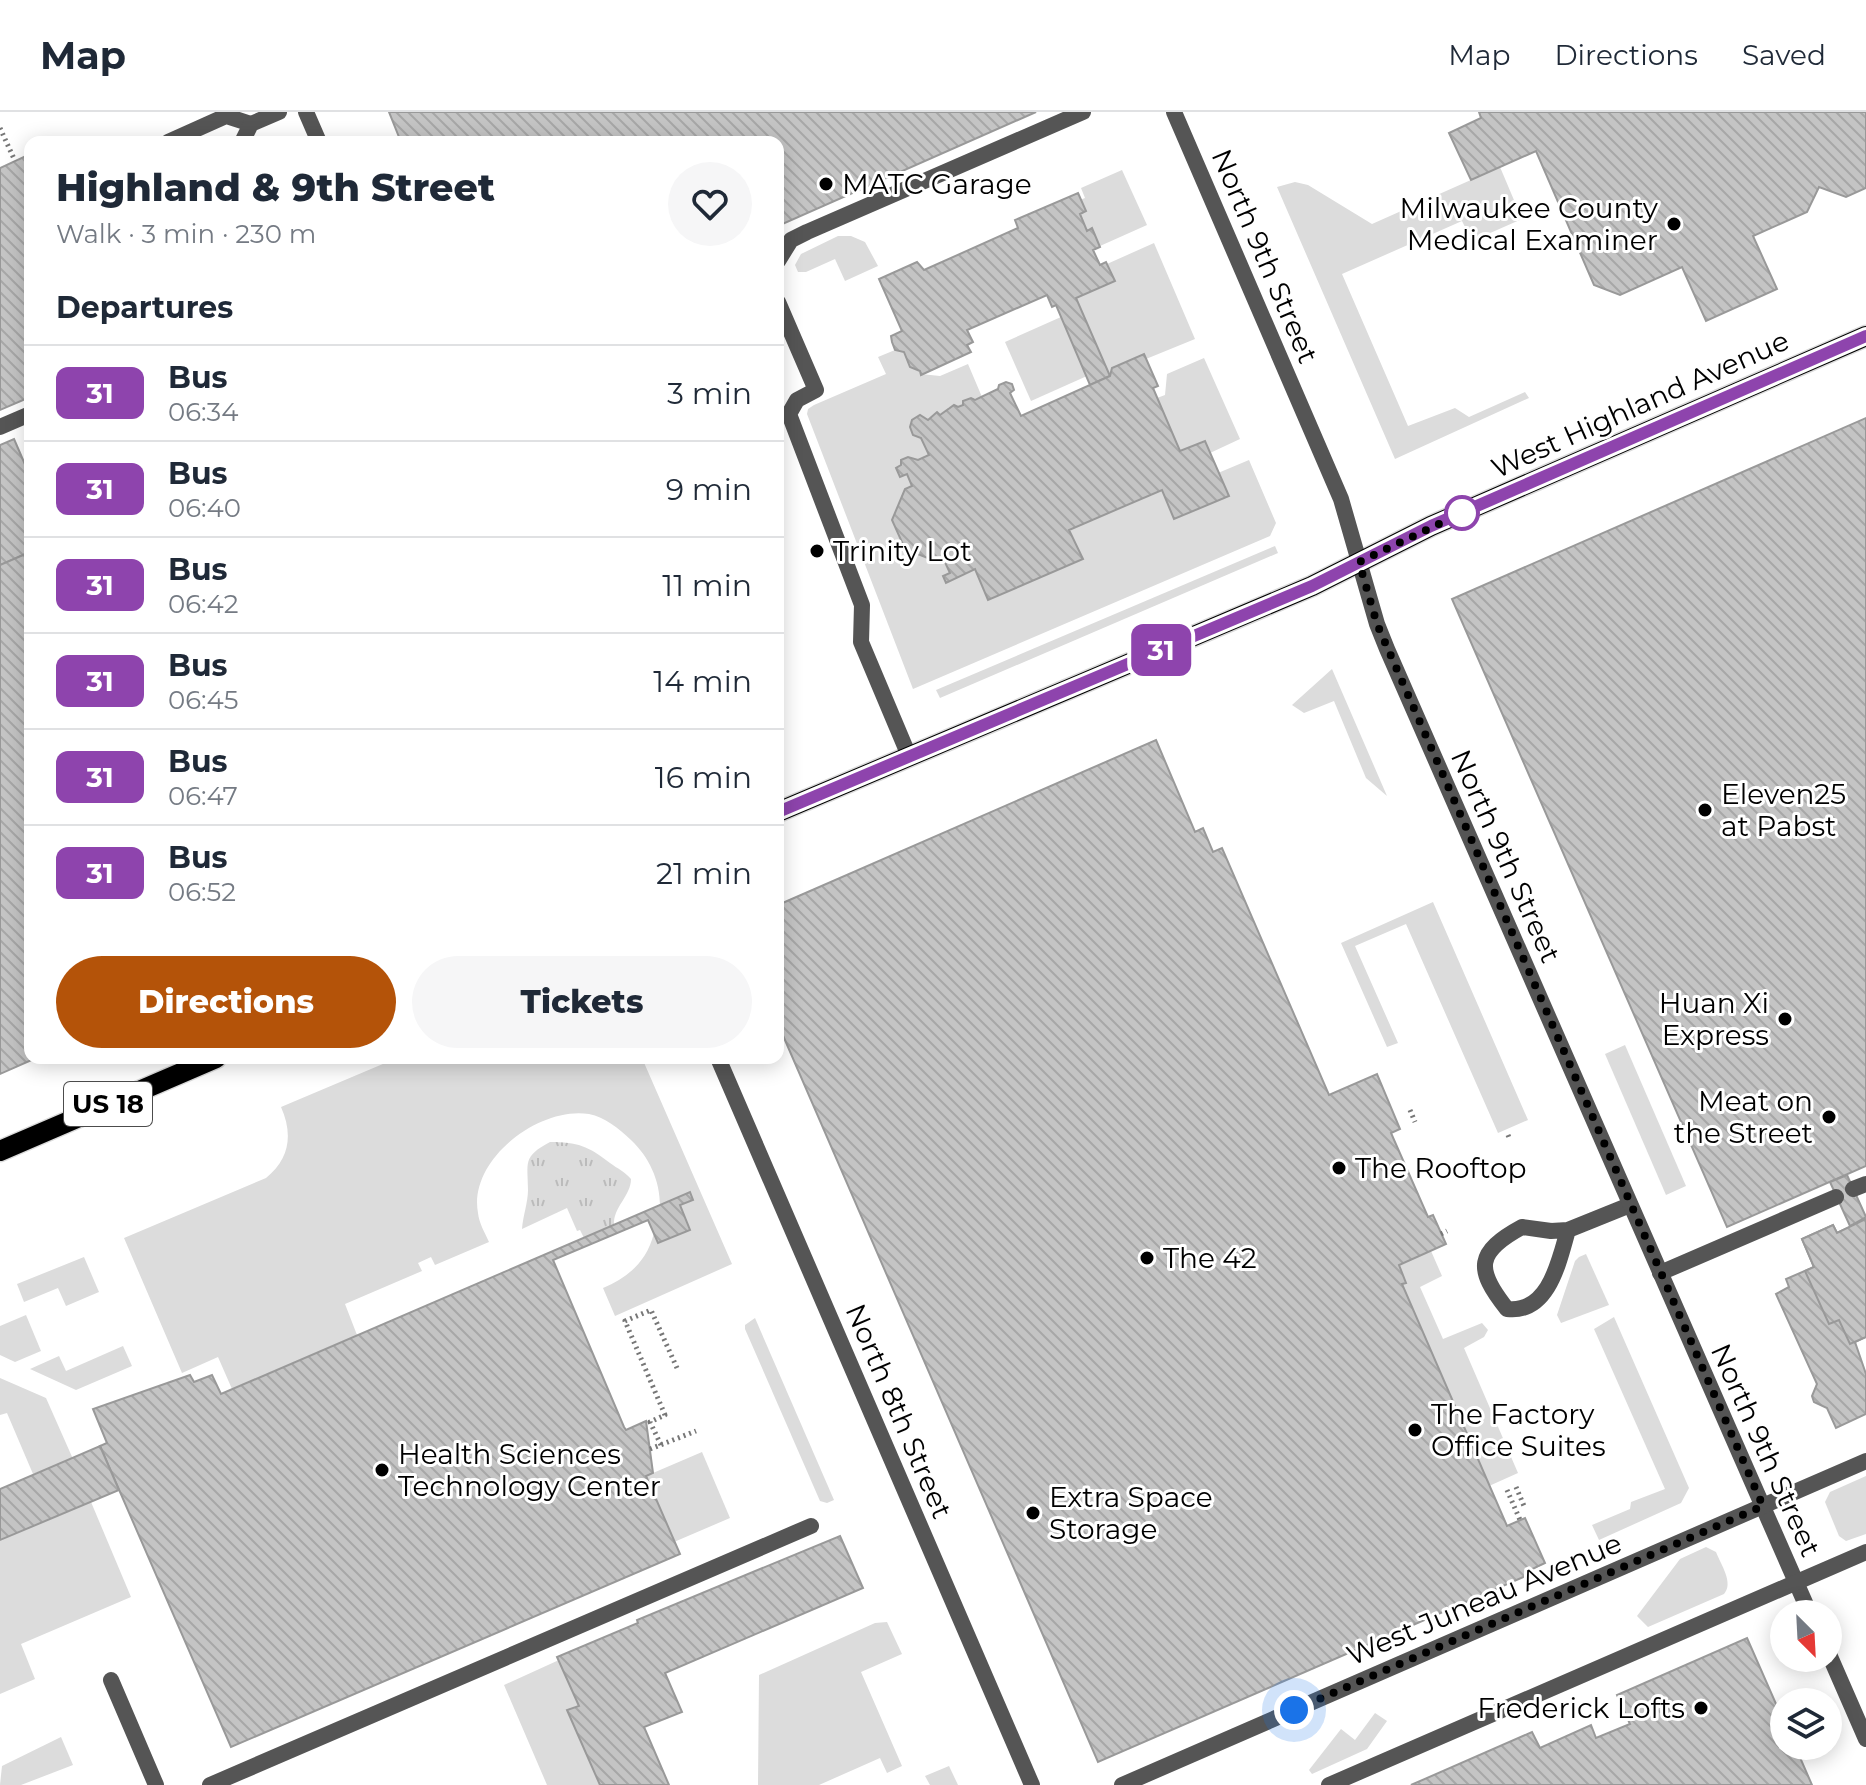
<!DOCTYPE html>
<meta charset="utf-8">
<style>
body{margin:0;font-family:Montserrat,sans-serif;background:#f6f6f7;color:#1f2937;height:100vh;display:flex;flex-direction:column;font-size:30px;white-space:nowrap}
*{box-sizing:border-box;margin:0}
p{font-size:26px;color:#747a83}
.icon{flex:none;width:44px;height:44px;fill:none;stroke:currentColor;stroke-width:2;stroke-linecap:round;stroke-linejoin:round}
.map{position:relative;flex:1;overflow:hidden}
.sheet{position:absolute;left:24px;top:24px;width:760px;height:928px;display:flex;flex-direction:column;background:#fff;border-radius:16px;box-shadow:0 4px 20px #0003}
.sheet>*{flex:none}
.badge{padding:0 16px;border-radius:12px;font-size:28px;line-height:52px}
.needle{width:52px;rotate:156deg}
.fabs{position:absolute;left:1770px;top:1488px;display:grid;gap:16px}
.fabs a{display:grid;place-items:center;width:72px;height:72px;border-radius:50%;background:#fff;box-shadow:0 4px 20px #0003;font-size:40px}
.you{position:absolute;width:40px;height:40px;margin:-20px;border:6px solid #fff;border-radius:50%;background:#1a73e8;box-shadow:0 0 0 12px #1a73e833}
.map>.badge{position:absolute;translate:-50% -50%;box-shadow:0 0 0 4px #fff}
h2{padding:0 32px;font-size:30px;line-height:72px}
.round{display:grid;place-items:center;flex:none;width:84px;height:84px;border-radius:42px;background:#f6f6f7}
.overview{display:flex;align-items:center;justify-content:space-between;height:136px;padding:0 32px}
h1{font-size:38px;font-weight:800;line-height:60px}
.button{display:flex;gap:16px;margin-top:auto;padding:16px 32px}
.button a{flex:1;height:92px;border-radius:48px;background:#b45309;color:#fff;font-size:32px;font-weight:800;line-height:92px;text-align:center}
.button a+a{background:#f6f6f7;color:#1f2937}
ul{padding:0;list-style:none}
li{display:flex;align-items:center;gap:24px;height:96px;padding:0 32px;border-top:2px solid #e0e1e3}
li div{flex:1}
li b{display:block;font-size:30px}
li em{font-style:normal}
li .badge{min-width:88px;font-weight:700;text-align:center}
header{display:flex;align-items:center;gap:48px;box-sizing:border-box;height:112px;padding:0 40px;background:#fff;border-bottom:2px solid #e0e1e3}
header strong{font-size:38px}
nav{display:flex;gap:44px;margin-inline-start:auto;font-size:28px}
.map>svg:first-child{display:block}
.green{fill:#dcdcdc}
.park{fill:url(#park-tufts)}
.building{fill:url(#building-back-hatch);stroke:#999;stroke-width:2}
.lines{fill:none;stroke-linecap:round;stroke-linejoin:round}
.primary-casing{stroke:#dbdbdb;stroke-width:23}
.path{stroke:#777;stroke-width:5;stroke-dasharray:2 4;stroke-linecap:butt}
.lane{stroke:#555;stroke-width:16}
.street{stroke:#555;stroke-width:16}
.primary{stroke:#000;stroke-width:20}
.line-casing{stroke:#fff;stroke-width:18}
.line{stroke:#8e44ad;stroke-width:12}
.walk{stroke:#000;stroke-width:8;stroke-dasharray:0 14.4}
.poi-dot{fill:#000;stroke:#fff;stroke-width:3}
.stop-dot{fill:#fff;stroke:#8e44ad;stroke-width:4}
.labels{text-anchor:middle;dominant-baseline:central;stroke-width:6;stroke-linejoin:round;paint-order:stroke}
.shield{fill:#fff;stroke:#4c4c4c;stroke-width:2}
.shield-label{font-size:26px;font-weight:bold;fill:#000}
.poi-label{font-size:28px;fill:#000;stroke:#fff;text-anchor:start}
.street-label{font-size:28px;fill:#000;stroke:#fff}
</style>
<header>
<strong>Map</strong>
<nav><a>Map</a><a>Directions</a><a>Saved</a></nav>
</header>
<div class="map">
<svg width="1866" height="1673" viewBox="0 0 1866 1673">
<defs>
<pattern id="park-tufts" width="24" height="20" patternUnits="userSpaceOnUse" patternTransform="scale(2)"><rect width="24" height="20" fill="#dcdcdc"/><path d="M3 7l-1-3M5 7V3M7 7l1-3M15 17l-1-3M17 17v-4M19 17l1-3" fill="none" stroke="#bbb"/></pattern>
<pattern id="building-back-hatch" width="6" height="6" patternUnits="userSpaceOnUse" patternTransform="scale(2)"><rect width="6" height="6" fill="#c4c4c4"/><path d="M-1 5l2 2M0 0l6 6M5-1l2 2" fill="none" stroke="#a7a7a7"/></pattern>
</defs>
<rect width="100%" height="100%" fill="#fff"/>
<g class="green">
<polygon points="1500,55 1522,107 1472,129 1462,109 1342,162 1408,314 1455,296 1469,305 1525,280 1529,286 1395,347 1277,75 1295,70 1308,73 1372,112"/>
<polygon points="1122,58 1147,113 1100,134 1092,117 1087,119 1080,102 1080,88 1085,86 1081,76"/>
<polygon points="838,124 851,124 865,130 878,154 845,169 835,147 806,160 798,160 795,153 801,142"/>
<polygon points="1154,131 1195,227 1146,247 1143,242 1112,256 1110,264 1076,186 1114,169 1107,152"/>
<polygon points="1061,205 1087,264 1031,289 1005,230"/>
<polygon points="895,238 904,240 910,254 920,259 921,262 940,264 968,252 982,285 963,289 963,293 958,295 954,293 948,296 948,300 940,303 937,300 928,308 920,304 912,308 910,315 913,323 921,326 929,343 918,348 908,345 901,348 901,353 896,356 900,364 907,362 912,374 905,377 892,408 906,437 935,449 943,446 950,461 943,464 946,470 975,457 988,488 1082,447 1069,418 1162,378 1175,407 1228,384 1218,361 1249,348 1276,411 1270,424 913,577 807,302 808,297 814,293 886,262 878,245"/>
<polygon points="1204,246 1240,327 1210,341 1204,329 1180,339 1157,286 1165,283 1167,262"/>
<polygon points="1275,434 1278,441 940,586 936,578"/>
<polygon points="1332,557 1387,684 1366,666 1334,589 1304,601 1292,593"/>
<polygon points="1433,790 1528,1008 1498,1021 1406,812 1355,834 1398,931 1387,935 1341,831"/>
<polygon points="1625,933 1686,1074 1666,1083 1605,942"/>
<path d="M397,946h245l90,206 -117,52 -12,-28c26,-11 44,-27 51,-55l5,10 31,-13 -10,-25 13,-6 -3,-6 -30,13c0,-26 -11,-49 -29,-66 -13,-12 -26,-23 -42,-26 -50,-8 -121,46 -111,99 1,10 7,20 11,29l-54,23 -4,-8 -13,6 4,8 -77,33 12,31 -125,54 -14,-32 -36,16 -58,-135 142,-60c24,-19 27,-44 15,-71z"/>
<polygon points="1431,1139 1442,1164 1420,1175 1443,1227 1482,1211 1488,1218 1484,1225 1464,1236 1518,1361 1489,1374 1402,1172 1406,1170 1399,1153"/>
<polygon points="1586,1142 1609,1193 1561,1211 1557,1203 1575,1149 1579,1145"/>
<polygon points="84,1145 99,1180 66,1194 58,1176 24,1190 17,1172"/>
<polygon points="26,1203 41,1239 15,1250 0,1243 0,1214"/>
<polygon points="1614,1205 1689,1376 1681,1391 1599,1428 1592,1413 1630,1397 1631,1390 1665,1377 1594,1217"/>
<polygon points="755,1206 834,1388 827,1391 820,1389 745,1217 745,1213"/>
<polygon points="123,1234 132,1254 76,1278 30,1257 59,1244 66,1259"/>
<polygon points="0,1266 46,1286 73,1347 33,1362 7,1301 0,1303"/>
<polygon points="702,1340 730,1406 674,1430 646,1364"/>
<polygon points="1866,1364 1866,1422 1846,1429 1839,1424 1825,1390 1830,1380"/>
<polygon points="91,1390 131,1485 21,1532 35,1567 0,1582 0,1428"/>
<path d="M1706,1435l10,5c5,13 18,31 8,42l-76,33 -11,-11 43,-57z"/>
<polygon points="887,1510 902,1542 861,1560 902,1654 887,1661 880,1646 819,1673 758,1673 759,1563 875,1511"/>
<polygon points="559,1548 579,1594 568,1599 600,1673 547,1673 504,1573"/>
<polygon points="1375,1601 1387,1609 1367,1637 1312,1662 1309,1658 1341,1617 1355,1628"/>
<polygon points="61,1625 73,1653 21,1673 0,1673 2,1654"/>
<polygon points="949,1654 958,1673 930,1673 925,1664"/>
</g>
<path class="park" d="M550,1030c28,0 38,4 60,21 8,6 14,8 21,16 0,17 -18,28 -17,46l-30,13 -4,-8 -3,1 -10,-23 -45,21c1,-13 6,-27 6,-39 0,-28 -6,-33 22,-48z"/>
<g class="building">
<polygon points="389,0 1036,0 778,114 778,30 401,30"/>
<polygon points="1479,0 1866,0 1866,76 1846,85 1819,75 1807,100 1753,124 1777,177 1706,209 1682,155 1620,183 1594,173 1536,39 1471,68 1449,21 1481,6"/>
<polygon points="28,43 30,285 0,298 0,56"/>
<polygon points="1078,81 1086,99 1080,102 1087,119 1092,116 1100,135 1093,138 1100,153 1106,150 1115,169 1076,186 1110,264 1090,273 1056,193 1052,195 1047,183 967,218 973,230 967,233 971,240 921,263 920,259 910,255 904,240 895,238 892,230 891,224 902,219 879,167 917,150 924,158 1018,116 1015,108"/>
<polygon points="1144,242 1158,274 1153,276 1180,339 1205,329 1229,384 1174,407 1162,378 1069,418 1083,447 988,488 975,457 946,471 943,464 950,461 943,446 935,449 905,437 892,408 905,377 912,374 907,362 900,365 896,356 901,353 901,348 908,345 918,348 929,343 921,326 913,323 910,315 912,308 920,303 928,308 937,300 940,303 954,293 958,295 963,293 963,289 971,286 975,288 998,277 999,273 1006,270 1012,272 1014,278 1010,281 1021,304 1110,264 1112,256"/>
<polygon points="1866,306 1866,1054 1727,1115 1452,487"/>
<polygon points="14,327 30,364 30,440 0,453 0,333"/>
<polygon points="30,440 30,946 36,946 0,962 0,453"/>
<polygon points="1156,628 1195,720 1203,716 1213,740 1222,736 1329,983 1377,962 1400,1017 1391,1021 1428,1105 1433,1103 1446,1132 1399,1153 1406,1171 1402,1172 1507,1414 1525,1406 1545,1451 1526,1460 1528,1463 1098,1650 778,912 778,793"/>
<polygon points="1847,1063 1866,1105 1850,1114 1830,1070"/>
<polygon points="690,1080 693,1088 680,1093 690,1118 658,1131 648,1108 553,1148 624,1315 626,1318 646,1309 653,1361 646,1364 680,1442 231,1635 100,1334 107,1331 93,1297 190,1263 194,1270 212,1263 221,1282"/>
<polygon points="1866,1107 1866,1225 1855,1230 1866,1262 1866,1302 1836,1316 1827,1296 1814,1290 1812,1284 1817,1272 1776,1182 1789,1175 1786,1167 1814,1155 1802,1127 1833,1113 1837,1121"/>
<polygon points="1866,1107 1866,1225 1850,1232 1839,1208 1829,1212 1805,1159 1814,1155 1802,1127 1833,1113 1837,1121"/>
<polygon points="100,1334 119,1378 0,1428 0,1377"/>
<polygon points="840,1424 863,1476 665,1561 682,1600 644,1615 669,1673 600,1673 567,1598 579,1594 557,1545 638,1511 637,1508"/>
<polygon points="1747,1526 1784,1610 1784,1634 1795,1634 1812,1673 1411,1673 1532,1620 1540,1636 1591,1613 1596,1626 1630,1612 1617,1583"/>
</g>
<g class="lines">
<defs>
<g id="primary">
<polyline points="778,700 1312,474 1431,414 1866,224"/>
<polyline points="0,1039 216,946"/>
</g>
</defs>
<use href="#primary" class="primary-casing"/>
<g class="path">
<polyline points="0,16 15,49"/>
<polyline points="1410,998 1415,1010"/>
<polyline points="1508,1023 1510,1028"/>
<polyline points="1441,1122 1447,1119"/>
<polyline points="661,1333 650,1310 665,1303 625,1209 651,1198 677,1256"/>
<polyline points="650,1337 696,1319"/>
<polyline points="1516,1375 1524,1394"/>
<polyline points="1507,1378 1520,1408"/>
</g>
<g class="lane">
<polyline points="168,30 226,4 251,12"/>
<polyline points="242,30 251,12 279,0"/>
<polyline points="778,149 791,128 807,120 1083,0"/>
<polyline points="778,190 816,278 797,288 789,302 862,493 861,530 909,644"/>
<polyline points="0,315 30,302"/>
<polyline points="1853,1077 1866,1072"/>
<path d="M1568,1118c-9,31 -19,84 -61,79 -32,-40 -31,-57 15,-82l29,4 17,-1 62,-25"/>
<polyline points="1660,1161 1836,1085"/>
<polyline points="210,1673 811,1414"/>
</g>
<g class="street">
<polyline points="306,0 319,30"/>
<polyline points="1174,0 1341,387 1377,512 1387,537 1810,1502"/>
<polyline points="718,946 1032,1673"/>
<polyline points="1828,1540 1866,1627"/>
<polyline points="111,1568 156,1673"/>
<polyline points="1122,1673 1866,1349"/>
<polyline points="1329,1673 1866,1440"/>
</g>
<use href="#primary" class="primary"/>
</g>
<g class="lines">
<defs>
<polyline id="line" points="778,700 1312,474 1431,414 1866,224"/>
</defs>
<use href="#line" class="line-casing"/>
<use href="#line" class="line"/>
<polyline class="walk" points="1294,1598 1763,1394 1377,512 1359,450 1462,401"/>
</g>
<g class="poi-dot">
<circle cx="826" cy="72" r="8"/>
<circle cx="1674" cy="112" r="8"/>
<circle cx="817" cy="439" r="8"/>
<circle cx="1705" cy="698" r="8"/>
<circle cx="1785" cy="907" r="8"/>
<circle cx="1829" cy="1005" r="8"/>
<circle cx="1339" cy="1056" r="8"/>
<circle cx="1147" cy="1146" r="8"/>
<circle cx="1415" cy="1318" r="8"/>
<circle cx="382" cy="1358" r="8"/>
<circle cx="1033" cy="1401" r="8"/>
<circle cx="1701" cy="1596" r="8"/>
</g>
<circle class="stop-dot" cx="1462" cy="401" r="16"/>
<g class="labels">
<rect class="shield" x="64" y="970" width="88" height="44" rx="6"/>
<g class="shield-label">
<text x="108" y="992">US 18</text>
</g>
<g class="poi-label">
<text x="842" y="72">MATC Garage</text>
<text x="1658" y="96" text-anchor="end">Milwaukee County<tspan x="1658" dy="32">Medical Examiner</tspan></text>
<text x="833" y="439">Trinity Lot</text>
<text x="1721" y="682">Eleven25<tspan x="1721" dy="32">at Pabst</tspan></text>
<text x="1769" y="891" text-anchor="end">Huan Xi<tspan x="1769" dy="32">Express</tspan></text>
<text x="1813" y="989" text-anchor="end">Meat on<tspan x="1813" dy="32">the Street</tspan></text>
<text x="1355" y="1056">The Rooftop</text>
<text x="1163" y="1146">The 42</text>
<text x="1431" y="1302">The Factory<tspan x="1431" dy="32">Office Suites</tspan></text>
<text x="398" y="1342">Health Sciences<tspan x="398" dy="32">Technology Center</tspan></text>
<text x="1049" y="1385">Extra Space<tspan x="1049" dy="32">Storage</tspan></text>
<text x="1685" y="1596" text-anchor="end">Frederick Lofts</text>
</g>
<g class="street-label">
<text transform="translate(1265 144) rotate(67)">North 9th Street</text>
<text transform="translate(1640 292) rotate(-24)">West Highland Avenue</text>
<text transform="translate(1506 744) rotate(66)">North 9th Street</text>
<text transform="translate(899 1299) rotate(67)">North 8th Street</text>
<text transform="translate(1766 1338) rotate(66)">North 9th Street</text>
<text transform="translate(1484 1487) rotate(-23)">West Juneau Avenue</text>
</g>
</g>
</svg>
<div class="fabs">
<a><svg class="needle" viewBox="-14 -14 28 28"><path d="M0-13l5 13h-10z" fill="#e53935"/><path d="M0 13l5-13h-10z" fill="#747a83"/></svg></a>
<a><svg class="icon" aria-label="layers" viewBox="0 0 24 24"><path d="M12 4l9 5-9 5-9-5zM3 14l9 5 9-5"/></svg></a>
</div>
<div class="you" style="left:1294px;top:1598px"></div>
<b class="badge" style="left:1161px;top:538px;background:#8e44ad;color:#fff">31</b>
<section class="sheet">
<div class="overview"><div><h1>Highland &amp; 9th Street</h1><p>Walk · 3 min · 230 m</p></div><a class="round"><svg class="icon" aria-label="heart" viewBox="0 0 24 24"><path d="M12 20l-8-8c-3-5 5-10 8-4 3-6 11-1 8 4z"/></svg></a></div>
<h2>Departures</h2>
<ul>
<li><span class="badge" style="background:#8e44ad;color:#fff">31</span><div><b>Bus</b><p>06:34</p></div><em>3 min</em></li>
<li><span class="badge" style="background:#8e44ad;color:#fff">31</span><div><b>Bus</b><p>06:40</p></div><em>9 min</em></li>
<li><span class="badge" style="background:#8e44ad;color:#fff">31</span><div><b>Bus</b><p>06:42</p></div><em>11 min</em></li>
<li><span class="badge" style="background:#8e44ad;color:#fff">31</span><div><b>Bus</b><p>06:45</p></div><em>14 min</em></li>
<li><span class="badge" style="background:#8e44ad;color:#fff">31</span><div><b>Bus</b><p>06:47</p></div><em>16 min</em></li>
<li><span class="badge" style="background:#8e44ad;color:#fff">31</span><div><b>Bus</b><p>06:52</p></div><em>21 min</em></li>
</ul>
<div class="button"><a>Directions</a><a>Tickets</a></div>
</section>
</div>
